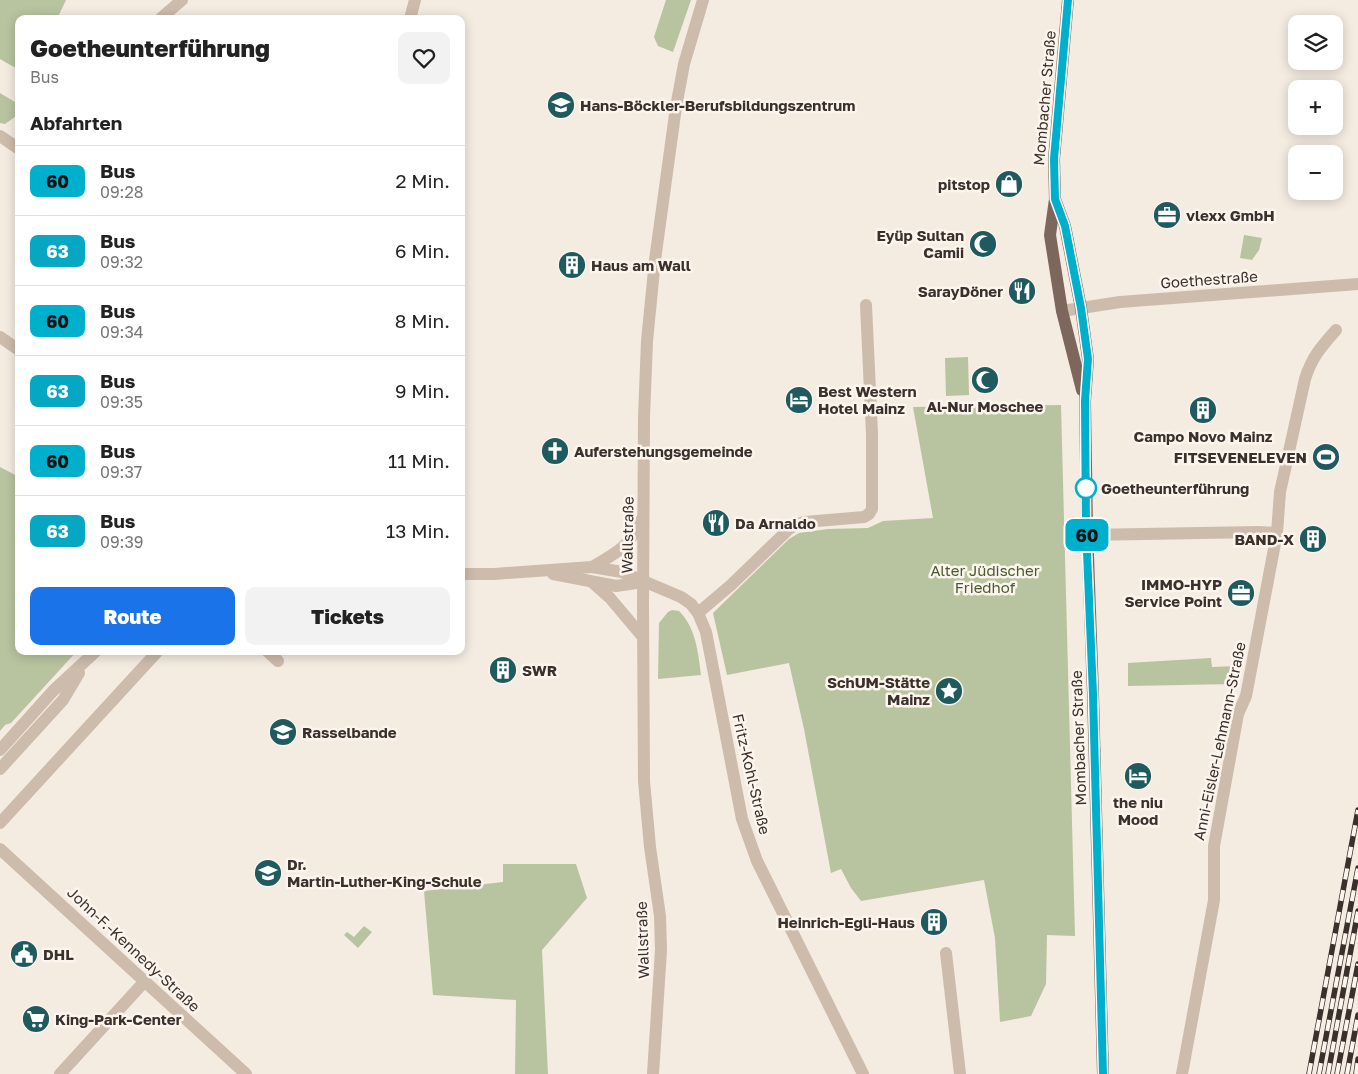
<!DOCTYPE html>
<html lang="de">
<meta charset="utf-8">
<style>
body{margin:0;font-family:"Golos Text",sans-serif;background:#f2f2f2;color:#222;height:100vh;display:flex;flex-direction:column;font-size:19px;white-space:nowrap}
*{box-sizing:border-box;margin:0}
p{font-size:16px;color:#767676}
.icon{flex:none;width:28px;height:28px;fill:none;stroke:currentColor;stroke-width:2;stroke-linecap:round;stroke-linejoin:round}
.map{position:relative;flex:1;overflow:hidden}
.panel{position:absolute;left:15px;top:15px;width:450px;height:640px;display:flex;flex-direction:column;background:#fff;border-radius:10px;box-shadow:0 2px 12px #0003}
.panel>*{flex:none}
.badge{padding:0 10px;border-radius:8px;font-size:18px;line-height:32px}
.controls{position:absolute;left:1288px;top:15px;display:grid;gap:10px}
.controls a{display:grid;place-items:center;width:55px;height:55px;border-radius:10px;background:#fff;box-shadow:0 2px 12px #0003;font-size:25px}
.map>.badge{position:absolute;translate:-50% -50%;box-shadow:0 0 0 2px #fff}
h2{padding:0 15px;font-size:19px;line-height:45px}
.round{display:grid;place-items:center;flex:none;width:52px;height:52px;border-radius:10px;background:#f2f2f2}
.summary{display:flex;align-items:center;justify-content:space-between;height:85px;padding:0 15px}
h1{font-size:24px;font-weight:800;line-height:38px}
.button{display:flex;gap:10px;margin-top:auto;padding:10px 15px}
.button a{flex:1;height:58px;border-radius:10px;background:#1a73e8;color:#fff;font-size:20px;font-weight:800;line-height:58px;text-align:center}
.button a+a{background:#f2f2f2;color:#222}
ul{padding:0;list-style:none}
li{display:flex;align-items:center;gap:15px;height:70px;padding:0 15px;border-top:1px solid #e0e0e0}
li div{flex:1}
li b{display:block;font-size:19px}
li em{font-style:normal}
li .badge{min-width:55px;font-weight:700;text-align:center}
.map>svg:first-child{display:block}
.green{fill:#b8c4a0}
.lines{fill:none;stroke-linecap:round;stroke-linejoin:round}
.minor{stroke:#cdbbac;stroke-width:12}
.major{stroke:#7d675c;stroke-width:12}
.rail-casing{stroke:#3b302b;stroke-width:5.5}
.rail{stroke:#fbf5ee;stroke-width:4;stroke-dasharray:11;stroke-linecap:butt}
.line-casing{stroke:#fff;stroke-width:11}
.line{stroke:#00afcb;stroke-width:8}
.stop-dot{fill:#fff;stroke:#00afcb;stroke-width:2.5}
.labels{text-anchor:middle;dominant-baseline:central;stroke-width:5;stroke-linejoin:round;paint-order:stroke}
.street-label{font-size:15px;fill:#3b302b;stroke:#fbf5ee}
.poi-label{font-size:15px;font-weight:bold;fill:#3b302b;stroke:#fbf5ee;text-anchor:start}
.stop-label{font-size:15px;font-weight:bold;fill:#3b302b;stroke:#fbf5ee;text-anchor:start}
.park-label{font-size:15px;fill:#4a5a2e;stroke:#fbf5ee}
</style>
<div class="map">
<svg width="1358" height="1074" viewBox="0 0 1358 1074">
<rect width="100%" height="100%" fill="#f4ebe1"/>
<g class="green">
<polygon points="0,0 66,0 57,19 19,19 19,70 0,59"/>
<polygon points="666,0 691,0 673,52 658,46 654,37"/>
<polygon points="0,93 15,102 19,97 19,114 5,124 0,123"/>
<polygon points="1244,235 1262,238 1259,250 1252,260 1240,258"/>
<polygon points="968,357 969,395 946,396 945,358"/>
<polygon points="1061,405 1075,936 1047,935 1046,984 1031,1016 1000,1022 995,938 984,880 861,901 851,888 841,869 831,873 804,729 789,663 727,675 713,613 789,539 799,533 828,529 868,528 883,521 933,518 913,407"/>
<polygon points="0,467 19,477 19,651 77,651 11,723 5,725 0,731"/>
<path d="M672,610l7,1c17,17 19,41 22,64l-43,4 1,-56 9,-11z"/>
<polygon points="1211,658 1212,667 1238,666 1235,684 1128,686 1128,663"/>
<polygon points="503,864 576,864 587,898 542,950 548,1074 515,1074 516,1000 433,995 424,891 503,882"/>
<polygon points="364,926 372,932 358,948 344,935 347,932 354,937"/>
</g>
<g class="lines">
<g class="minor">
<polyline points="160,19 182,0"/>
<polyline points="410,19 415,0"/>
<polyline points="0,136 19,149"/>
<polyline points="1062,311 1120,302 1358,284"/>
<polyline points="0,337 19,350"/>
<polyline points="1087,535 1258,532 1277,533"/>
<path d="M592,567c25,-14 37,-20 50,-48"/>
<polyline points="461,574 494,574 592,567 622,572 681,597 691,604 698,613 706,632 742,819 757,861 863,1074"/>
<polyline points="553,574 616,586 643,582"/>
<polyline points="592,582 610,598 642,636"/>
<polyline points="698,613 731,585 789,529 796,524 805,522 864,517 869,514 872,509 872,434 866,305"/>
<polyline points="267,651 278,661"/>
<polyline points="0,750 53,691 96,651"/>
<polyline points="0,769 63,700 79,673"/>
<polyline points="0,823 158,651"/>
<polyline points="0,849 246,1074"/>
<polyline points="946,953 960,1074"/>
<polyline points="60,1074 145,981"/>
<polyline points="653,1074 661,950 660,916 650,847 644,781 643,606 644,417 647,341 655,260 676,107 684,64 703,0"/>
<path d="M1182,1074l32,-174v-54l24,-132 8,-18 31,-163 3,-41 25,-113c7,-22 16,-32 31,-49"/>
</g>
<g class="major">
<polyline points="1068,0 1054,159 1055,199 1050,235 1062,311 1082,390"/>
<polyline points="1055,199 1065,226 1081,308 1088,359 1085,401 1087,528 1093,694 1103,1074"/>
</g>
<defs>
<g id="rail">
<polyline points="1309,1074 1358,810"/>
<polyline points="1319,1074 1358,868"/>
<polyline points="1328,1074 1358,911"/>
<polyline points="1337,1074 1358,964"/>
<polyline points="1347,1074 1358,1015"/>
<polyline points="1356,1074 1358,1059"/>
</g>
</defs>
<use href="#rail" class="rail-casing"/>
<use href="#rail" class="rail"/>
</g>
<g class="lines">
<defs>
<polyline id="line" points="1068,0 1054,159 1055,199 1065,226 1081,308 1088,359 1085,401 1086,528 1093,694 1103,1074"/>
</defs>
<use href="#line" class="line-casing"/>
<use href="#line" class="line"/>
</g>
<defs>
<symbol id="school-disc" viewBox="-11 -11 22 22"><circle r="9.5" fill="#1f5a5e" stroke="#fbf5ee"/><path d="M0-5L7-2L0 1L-7-2ZM-4 1L0 2.5L4 1V4Q0 6-4 4Z" fill="#fff"/></symbol>
<symbol id="shop-disc" viewBox="-11 -11 22 22"><circle r="9.5" fill="#1f5a5e" stroke="#fbf5ee"/><path d="M-5-2.5h2.3a2.7 3.5 0 0 1 5.4 0H5L5.5 6h-11ZM-1.5-2.5h3a1.5 2.3 0 0 0-3 0Z" fill="#fff"/></symbol>
<symbol id="office-disc" viewBox="-11 -11 22 22"><circle r="9.5" fill="#1f5a5e" stroke="#fbf5ee"/><path d="M-6-3h4V-5.5h4V-3h4V5H-6ZM-1-4.5V-3h2v-1.5ZM-6 0V1H6V0Z" fill="#fff"/></symbol>
<symbol id="mosque-disc" viewBox="-11 -11 22 22"><circle r="9.5" fill="#1f5a5e" stroke="#fbf5ee"/><path d="M3.5-4.9A6 6 0 1 0 3.5 4.9A5 5 0 1 1 3.5-4.9Z" fill="#fff"/></symbol>
<symbol id="building-disc" viewBox="-11 -11 22 22"><circle r="9.5" fill="#1f5a5e" stroke="#fbf5ee"/><path d="M-4-6H4V6H1V3H-1V6H-4ZM-2.5-4.3h1.7v1.8h-1.7ZM.8-4.3h1.7v1.8H.8ZM-2.5-1h1.7V.8h-1.7ZM.8-1h1.7V.8H.8Z" fill="#fff"/></symbol>
<symbol id="restaurant-disc" viewBox="-11 -11 22 22"><circle r="9.5" fill="#1f5a5e" stroke="#fbf5ee"/><path d="M-5-6h1v4h1v-4h1v4h1v-4h1v5L-1.5 .5V6h-2V.5L-5-1ZM5-6V6H3V1.5H1.5Q1.5-4 5-6Z" fill="#fff"/></symbol>
<symbol id="hotel-disc" viewBox="-11 -11 22 22"><circle r="9.5" fill="#1f5a5e" stroke="#fbf5ee"/><path d="M-6-4.5h1.5V1H6V5H4.5V3h-9V5H-6ZM-4 0a1.8 1.8 0 1 1 3.6 0ZM.5 0V-2.5h3Q6-2.5 6 0Z" fill="#fff"/></symbol>
<symbol id="church-disc" viewBox="-11 -11 22 22"><circle r="9.5" fill="#1f5a5e" stroke="#fbf5ee"/><path d="M-1.2-6h2.4v3.5h3.3v2.4h-3.3V6h-2.4V-.1h-3.3v-2.4h3.3Z" fill="#fff"/></symbol>
<symbol id="stadium-disc" viewBox="-11 -11 22 22"><circle r="9.5" fill="#1f5a5e" stroke="#fbf5ee"/><path d="M0-5a6.5 5 0 1 0 0 10a6.5 5 0 1 0 0-10ZM-3.5-1.8h7v3.6h-7Z" fill="#fff"/></symbol>
<symbol id="sight-disc" viewBox="-11 -11 22 22"><circle r="9.5" fill="#1f5a5e" stroke="#fbf5ee"/><path d="M0-6L1.8-2.2L6-1.7L2.9 1.2L3.7 5.4L0 3.3L-3.7 5.4L-2.9 1.2L-6-1.7L-1.8-2.2Z" fill="#fff"/></symbol>
<symbol id="civic-disc" viewBox="-11 -11 22 22"><circle r="9.5" fill="#1f5a5e" stroke="#fbf5ee"/><path d="M-.6-6.5H3V-4.5H.6V-3L4-1V1h2V6H-6V1h2V-1L-.6-3ZM-1.2 2.5V6h2.4V2.5Z" fill="#fff"/></symbol>
<symbol id="supermarket-disc" viewBox="-11 -11 22 22"><circle r="9.5" fill="#1f5a5e" stroke="#fbf5ee"/><path d="M-6-5.5h2.5l.6 2H6L4.5 2H-2.5L-4.4-4H-6ZM-1.5 3.2a1.3 1.3 0 1 0 .1 0ZM3 3.2a1.3 1.3 0 1 0 .1 0Z" fill="#fff"/></symbol>
</defs>
<g fill-rule="evenodd">
<use href="#school-disc" x="545" y="89" width="32" height="32"/>
<use href="#shop-disc" x="993" y="168" width="32" height="32"/>
<use href="#office-disc" x="1151" y="199" width="32" height="32"/>
<use href="#mosque-disc" x="967" y="228" width="32" height="32"/>
<use href="#building-disc" x="556" y="249" width="32" height="32"/>
<use href="#restaurant-disc" x="1006" y="275" width="32" height="32"/>
<use href="#mosque-disc" x="969" y="364" width="32" height="32"/>
<use href="#hotel-disc" x="783" y="384" width="32" height="32"/>
<use href="#building-disc" x="1187" y="394" width="32" height="32"/>
<use href="#church-disc" x="539" y="435" width="32" height="32"/>
<use href="#stadium-disc" x="1310" y="441" width="32" height="32"/>
<use href="#restaurant-disc" x="700" y="507" width="32" height="32"/>
<use href="#building-disc" x="1297" y="523" width="32" height="32"/>
<use href="#office-disc" x="1225" y="577" width="32" height="32"/>
<use href="#building-disc" x="487" y="654" width="32" height="32"/>
<use href="#sight-disc" x="933" y="675" width="32" height="32"/>
<use href="#school-disc" x="267" y="716" width="32" height="32"/>
<use href="#hotel-disc" x="1122" y="760" width="32" height="32"/>
<use href="#school-disc" x="252" y="857" width="32" height="32"/>
<use href="#building-disc" x="918" y="906" width="32" height="32"/>
<use href="#civic-disc" x="8" y="938" width="32" height="32"/>
<use href="#supermarket-disc" x="20" y="1003" width="32" height="32"/>
</g>
<circle class="stop-dot" cx="1086" cy="488" r="10"/>
<g class="labels">
<g class="street-label">
<text transform="translate(1044 98) rotate(-85)">Mombacher Straße</text>
<text transform="translate(1209 279) rotate(-4)">Goethestraße</text>
<text transform="translate(627 535) rotate(-89)">Wallstraße</text>
<text transform="translate(1078 738) rotate(-92)">Mombacher Straße</text>
<text transform="translate(1219 741) rotate(-78)">Anni-Eisler-Lehmann-Straße</text>
<text transform="translate(752 774) rotate(77)">Fritz-Kohl-Straße</text>
<text transform="translate(642 940) rotate(-92)">Wallstraße</text>
<text transform="translate(134 949) rotate(43)">John-F.-Kennedy-Straße</text>
</g>
<g class="poi-label">
<text x="580" y="105">Hans-Böckler-Berufsbildungszentrum</text>
<text x="990" y="184" text-anchor="end">pitstop</text>
<text x="1186" y="215">vlexx GmbH</text>
<text x="964" y="235" text-anchor="end">Eyüp Sultan<tspan x="964" dy="17">Camii</tspan></text>
<text x="591" y="265">Haus am Wall</text>
<text x="1003" y="291" text-anchor="end">SarayDöner</text>
<text x="818" y="391">Best Western<tspan x="818" dy="17">Hotel Mainz</tspan></text>
<text x="985" y="406" text-anchor="middle">Al-Nur Moschee</text>
<text x="1203" y="436" text-anchor="middle">Campo Novo Mainz</text>
<text x="574" y="451">Auferstehungsgemeinde</text>
<text x="1307" y="457" text-anchor="end">FITSEVENELEVEN</text>
<text x="735" y="523">Da Arnaldo</text>
<text x="1294" y="539" text-anchor="end">BAND-X</text>
<text x="1222" y="584" text-anchor="end">IMMO-HYP<tspan x="1222" dy="17">Service Point</tspan></text>
<text x="522" y="670">SWR</text>
<text x="930" y="682" text-anchor="end">SchUM-Stätte<tspan x="930" dy="17">Mainz</tspan></text>
<text x="302" y="732">Rasselbande</text>
<text x="1138" y="802" text-anchor="middle">the niu<tspan x="1138" dy="17">Mood</tspan></text>
<text x="287" y="864">Dr.<tspan x="287" dy="17">Martin-Luther-King-Schule</tspan></text>
<text x="915" y="922" text-anchor="end">Heinrich-Egli-Haus</text>
<text x="43" y="954">DHL</text>
<text x="55" y="1019">King-Park-Center</text>
</g>
<g class="stop-label">
<text x="1101" y="488">Goetheunterführung</text>
</g>
<g class="park-label">
<text x="985" y="570">Alter Jüdischer<tspan x="985" dy="17">Friedhof</tspan></text>
</g>
</g>
</svg>
<div class="controls">
<a><svg class="icon" aria-label="layers" viewBox="0 0 24 24"><path d="M12 4l9 5-9 5-9-5zM3 14l9 5 9-5"/></svg></a>
<a>+</a>
<a>−</a>
</div>
<b class="badge" style="left:1087px;top:535px;background:#00afcb;color:#111">60</b>
<section class="panel">
<div class="summary"><div><h1>Goetheunterführung</h1><p>Bus</p></div><a class="round"><svg class="icon" aria-label="heart" viewBox="0 0 24 24"><path d="M12 20l-8-8c-3-5 5-10 8-4 3-6 11-1 8 4z"/></svg></a></div>
<h2>Abfahrten</h2>
<ul>
<li><span class="badge" style="background:#00afcb;color:#111">60</span><div><b>Bus</b><p>09:28</p></div><em>2 Min.</em></li>
<li><span class="badge" style="background:#06a7c3;color:#fff">63</span><div><b>Bus</b><p>09:32</p></div><em>6 Min.</em></li>
<li><span class="badge" style="background:#00afcb;color:#111">60</span><div><b>Bus</b><p>09:34</p></div><em>8 Min.</em></li>
<li><span class="badge" style="background:#06a7c3;color:#fff">63</span><div><b>Bus</b><p>09:35</p></div><em>9 Min.</em></li>
<li><span class="badge" style="background:#00afcb;color:#111">60</span><div><b>Bus</b><p>09:37</p></div><em>11 Min.</em></li>
<li><span class="badge" style="background:#06a7c3;color:#fff">63</span><div><b>Bus</b><p>09:39</p></div><em>13 Min.</em></li>
</ul>
<div class="button"><a>Route</a><a>Tickets</a></div>
</section>
</div>
